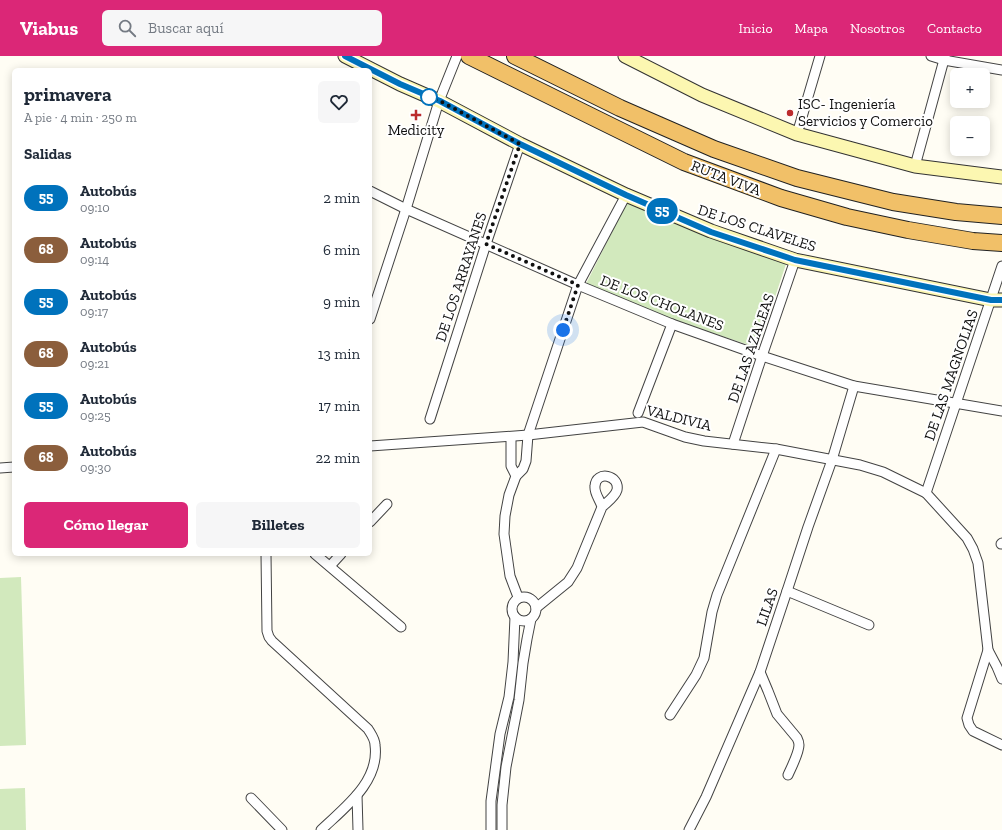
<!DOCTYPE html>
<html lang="es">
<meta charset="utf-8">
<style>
body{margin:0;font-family:"Zilla Slab",serif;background:#f6f6f7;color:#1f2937;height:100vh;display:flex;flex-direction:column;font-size:15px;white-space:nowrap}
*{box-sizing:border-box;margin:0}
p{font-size:13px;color:#747a83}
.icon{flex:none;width:22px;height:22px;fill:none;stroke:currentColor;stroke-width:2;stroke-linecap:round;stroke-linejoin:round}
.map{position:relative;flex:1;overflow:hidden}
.drawer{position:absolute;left:12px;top:12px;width:360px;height:488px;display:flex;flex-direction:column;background:#fff;border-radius:6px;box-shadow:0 2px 10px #0003}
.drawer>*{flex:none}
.badge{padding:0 8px;border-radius:13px;font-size:14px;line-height:26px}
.buttons{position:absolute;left:950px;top:12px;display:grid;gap:8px}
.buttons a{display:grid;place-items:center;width:40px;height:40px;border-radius:6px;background:#fff;box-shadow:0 2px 10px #0003;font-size:20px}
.you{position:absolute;width:20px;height:20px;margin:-10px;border:3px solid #fff;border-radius:50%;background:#1a73e8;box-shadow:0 0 0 6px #1a73e833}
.map>.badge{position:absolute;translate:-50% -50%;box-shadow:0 0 0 2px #fff}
h2{padding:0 12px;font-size:15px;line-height:36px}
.round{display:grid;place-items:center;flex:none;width:42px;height:42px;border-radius:6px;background:#f6f6f7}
.summary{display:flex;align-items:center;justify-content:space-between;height:68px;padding:0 12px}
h1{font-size:19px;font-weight:700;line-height:30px}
.primary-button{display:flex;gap:8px;margin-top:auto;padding:8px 12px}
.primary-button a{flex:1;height:46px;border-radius:6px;background:#db2777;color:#fff;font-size:16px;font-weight:700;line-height:46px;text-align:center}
.primary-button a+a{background:#f6f6f7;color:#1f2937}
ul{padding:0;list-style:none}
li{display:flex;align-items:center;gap:12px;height:52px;padding:0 12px}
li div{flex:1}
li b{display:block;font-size:15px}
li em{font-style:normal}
li .badge{min-width:44px;font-weight:700;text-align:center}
header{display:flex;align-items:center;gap:24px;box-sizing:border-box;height:56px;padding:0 20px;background:#db2777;color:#fff}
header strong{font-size:19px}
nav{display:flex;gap:22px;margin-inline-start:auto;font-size:14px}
.search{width:280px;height:36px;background:#f6f6f7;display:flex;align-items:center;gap:10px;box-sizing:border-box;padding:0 14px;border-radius:6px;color:#747a83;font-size:15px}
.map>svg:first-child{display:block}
.green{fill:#d2e9bd}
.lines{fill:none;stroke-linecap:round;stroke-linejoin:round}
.minor-casing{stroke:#434343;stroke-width:11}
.secondary-casing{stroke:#323232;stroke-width:15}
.trunk-casing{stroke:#212121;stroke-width:18}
.minor{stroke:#fff;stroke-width:9}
.secondary{stroke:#fcf7b1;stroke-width:13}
.trunk{stroke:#f1c068;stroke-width:16}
.line-casing{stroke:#fff;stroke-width:9}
.line{stroke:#0072bc;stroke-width:6}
.walk{stroke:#101010;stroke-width:4;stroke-dasharray:0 7.2}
.stop-dot{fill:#fff;stroke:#0072bc;stroke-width:2}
.poi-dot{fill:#bc2c2d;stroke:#fff;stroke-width:1.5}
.labels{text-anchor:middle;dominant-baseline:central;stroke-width:4;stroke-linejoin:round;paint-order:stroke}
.poi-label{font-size:15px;fill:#101010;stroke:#fff;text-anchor:start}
.street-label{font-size:15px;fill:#101010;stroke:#fff}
</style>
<header>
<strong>Viabus</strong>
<div class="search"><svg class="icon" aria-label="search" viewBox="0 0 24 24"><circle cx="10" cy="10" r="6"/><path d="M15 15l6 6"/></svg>Buscar aquí</div>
<nav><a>Inicio</a><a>Mapa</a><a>Nosotros</a><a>Contacto</a></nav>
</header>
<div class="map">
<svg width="1002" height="774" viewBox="0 0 1002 774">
<rect width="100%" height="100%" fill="#fffdf4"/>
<g class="green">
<polygon points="627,146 709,181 786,208 758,292 673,264 586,228"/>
<polygon points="21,521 26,689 0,690 0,522"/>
<polygon points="25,732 26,774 0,774 0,733"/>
</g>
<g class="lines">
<defs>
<g id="minor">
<polyline points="931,0 944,4 1002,14"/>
<polyline points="797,78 820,0"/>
<polyline points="915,110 945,0"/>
<polyline points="370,135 406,153 578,229 672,268 762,300 854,330 1002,355"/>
<polyline points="370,263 406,153 439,45 457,0"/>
<polyline points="638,357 672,268"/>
<polyline points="430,363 486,188 520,88"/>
<polyline points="511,381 511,410 516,420"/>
<polyline points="733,388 762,300 795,204"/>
<polyline points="370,390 528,379 643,366 685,381 704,385 776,393 860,409 883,416 926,437 967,482 973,493 978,507 988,594 997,611 1002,623"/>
<polyline points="0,412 14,411"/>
<polyline points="926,437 1002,210"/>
<polyline points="370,466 387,448"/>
<polyline points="1001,488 1002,487"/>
<path d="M266,498l1,77 2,6 3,4 96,88c3,5 7,10 7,16 5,37 -31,63 -54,85"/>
<polyline points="315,498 401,571"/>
<polyline points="330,510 341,498"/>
<polyline points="787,535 869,569"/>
<circle cx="524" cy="553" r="12"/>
<polyline points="518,541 510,520 504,478 505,460 509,439 516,420 523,413 526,405 528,379 578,229 626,139"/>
<path d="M536,552l32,-26 9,-14 25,-61c5,-5 13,-10 15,-17 3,-15 -21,-20 -22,-4 -1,8 5,13 7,21"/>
<polyline points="988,594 967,662 969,669 973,675 1002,689"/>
<path d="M760,616l8,19 9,23 20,24c1,2 2,6 2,7 0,8 -8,23 -11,30"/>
<polyline points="670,659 696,619 704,602 712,556 717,539 776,393"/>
<polyline points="357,739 358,774"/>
<polyline points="251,742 282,774"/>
<polyline points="491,774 491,745 500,678 509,641 513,606 515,561"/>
<polyline points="502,774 502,749 506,711 519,644 523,607 527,583 531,563"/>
<polyline points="689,774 706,741 760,616 787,535 808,471 832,404 854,330"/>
</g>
<g id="secondary">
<polyline points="345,0 400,28 439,45 520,88 626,139 711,175 795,204 991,244 1002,244"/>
<polyline points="625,0 702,39 797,78 915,110 1002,121"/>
</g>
<g id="trunk">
<polyline points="469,0 684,106 781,142 847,161 908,174 973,185 1002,187"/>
<polyline points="515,0 620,52 714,93 797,122 893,146 956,156 1002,160"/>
</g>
</defs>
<use href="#minor" class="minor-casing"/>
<use href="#secondary" class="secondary-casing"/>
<use href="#trunk" class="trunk-casing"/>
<use href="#minor" class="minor"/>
<use href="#secondary" class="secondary"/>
<use href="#trunk" class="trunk"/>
</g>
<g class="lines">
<defs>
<polyline id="line" points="345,0 400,28 440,45 520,88 626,139 711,176 795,204 991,244 1002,244"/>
</defs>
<use href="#line" class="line-casing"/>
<use href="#line" class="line"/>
<polyline class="walk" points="429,41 440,45 520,88 486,188 578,229 563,274"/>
</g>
<circle class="stop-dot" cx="429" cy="41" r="8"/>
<g class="poi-dot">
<circle cx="790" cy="57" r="4"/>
<path d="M414 53h4v4h4v4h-4v4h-4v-4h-4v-4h4z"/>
</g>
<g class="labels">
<g class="poi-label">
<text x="798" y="48">ISC- Ingeniería<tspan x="798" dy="17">Servicios y Comercio</tspan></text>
<text x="416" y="74" text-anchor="middle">Medicity</text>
</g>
<g class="street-label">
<text transform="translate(726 122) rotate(21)">RUTA VIVA</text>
<text transform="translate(757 172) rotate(18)">DE LOS CLAVELES</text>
<text transform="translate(461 221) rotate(-72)">DE LOS ARRAYANES</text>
<text transform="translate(662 247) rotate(21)">DE LOS CHOLANES</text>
<text transform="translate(751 292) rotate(-71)">DE LAS AZALEAS</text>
<text transform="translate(951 319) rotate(-71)">DE LAS MAGNOLIAS</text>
<text transform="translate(679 362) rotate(14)">VALDIVIA</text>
<text transform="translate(767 551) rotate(-71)">LILAS</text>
</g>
</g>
</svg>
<div class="buttons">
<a>+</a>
<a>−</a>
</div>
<div class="you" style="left:563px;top:274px"></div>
<b class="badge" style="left:662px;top:155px;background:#0072bc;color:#fff">55</b>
<section class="drawer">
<div class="summary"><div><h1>primavera</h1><p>A pie · 4 min · 250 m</p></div><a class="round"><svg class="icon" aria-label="heart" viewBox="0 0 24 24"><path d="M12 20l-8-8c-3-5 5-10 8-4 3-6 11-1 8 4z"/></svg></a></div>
<h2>Salidas</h2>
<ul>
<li><span class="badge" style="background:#0072bc;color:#fff">55</span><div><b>Autobús</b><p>09:10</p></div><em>2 min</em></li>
<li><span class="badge" style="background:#8b5e3c;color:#fff">68</span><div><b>Autobús</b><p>09:14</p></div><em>6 min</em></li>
<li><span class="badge" style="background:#0072bc;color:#fff">55</span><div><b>Autobús</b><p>09:17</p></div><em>9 min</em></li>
<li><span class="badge" style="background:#8b5e3c;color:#fff">68</span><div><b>Autobús</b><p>09:21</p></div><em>13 min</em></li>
<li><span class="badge" style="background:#0072bc;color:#fff">55</span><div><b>Autobús</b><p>09:25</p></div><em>17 min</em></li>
<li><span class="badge" style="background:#8b5e3c;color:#fff">68</span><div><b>Autobús</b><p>09:30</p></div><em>22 min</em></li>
</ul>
<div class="primary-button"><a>Cómo llegar</a><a>Billetes</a></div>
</section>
</div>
